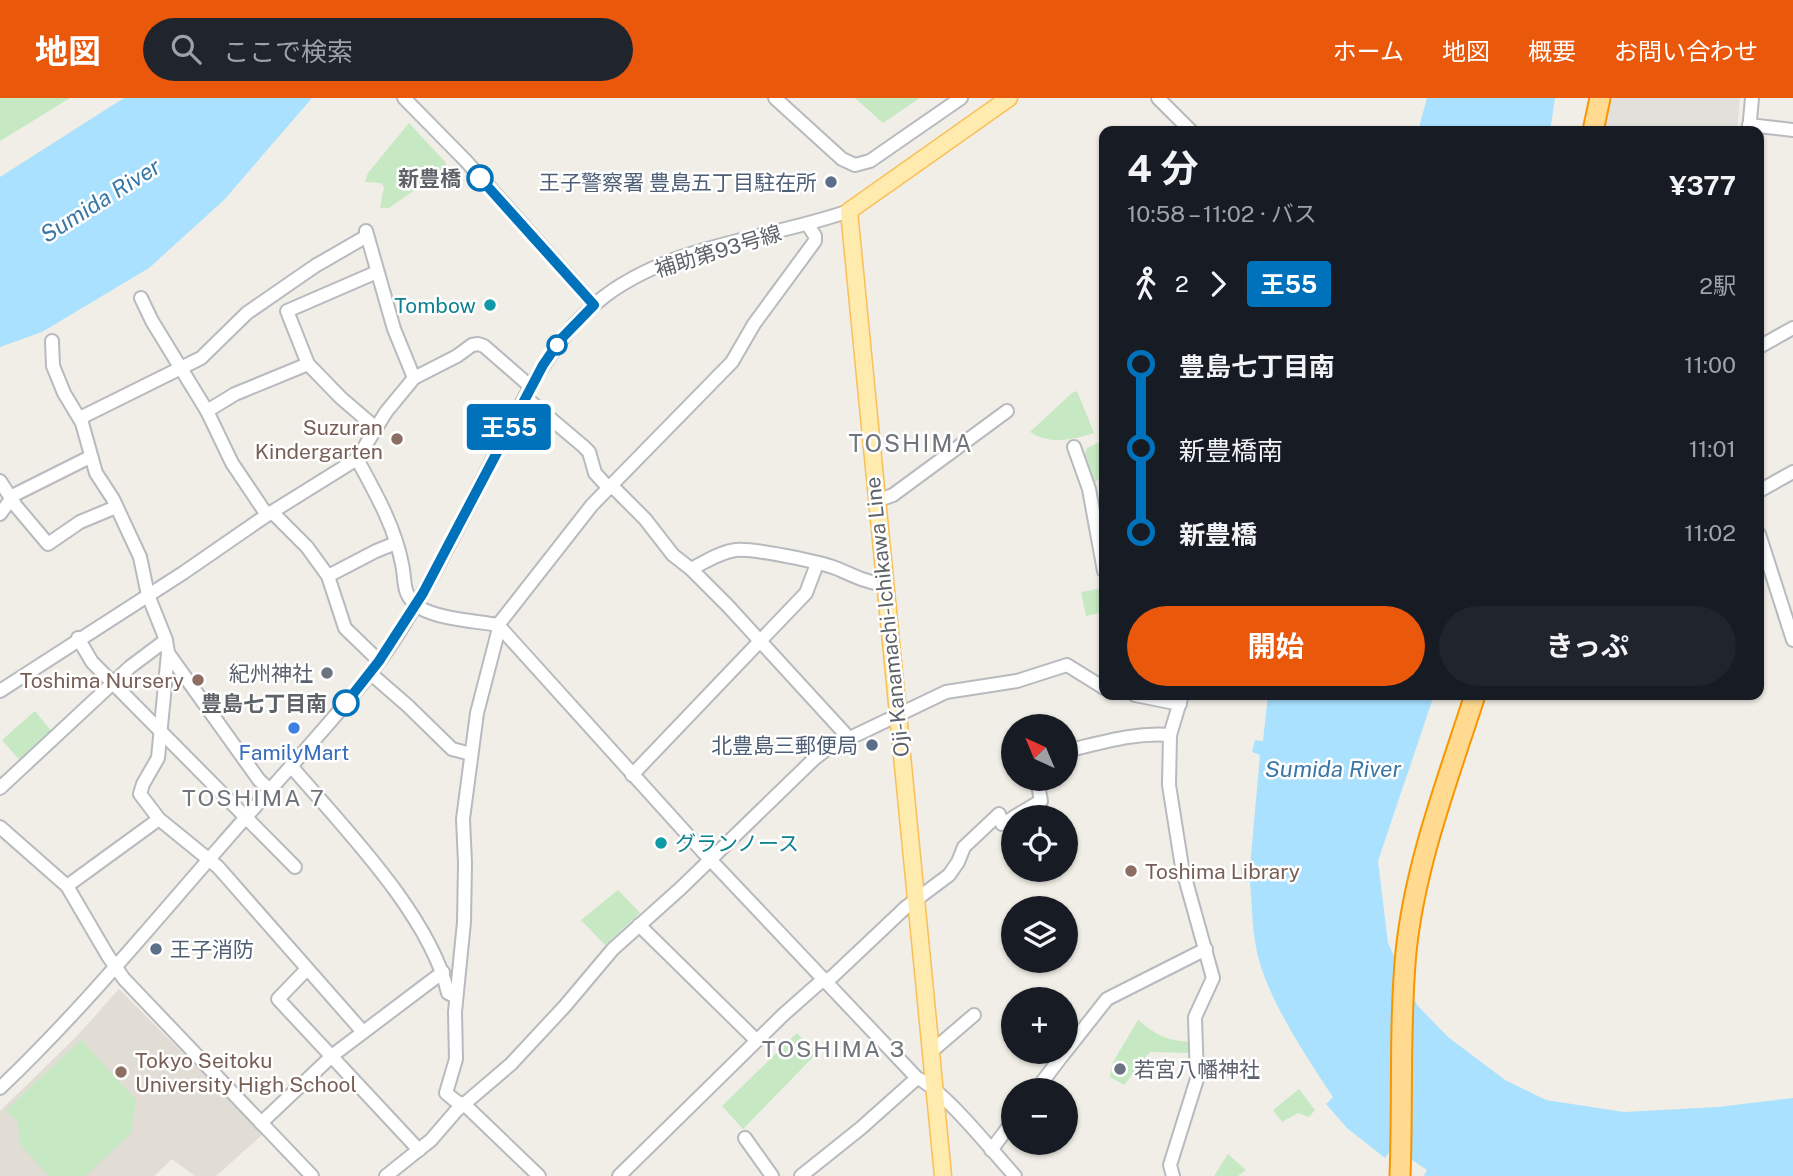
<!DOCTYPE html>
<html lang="ja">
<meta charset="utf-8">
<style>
body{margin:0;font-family:"Public Sans","Noto Sans JP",sans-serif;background:#20242c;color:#f1f3f6;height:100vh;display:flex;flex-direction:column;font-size:26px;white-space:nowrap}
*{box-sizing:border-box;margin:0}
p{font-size:23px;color:#9ea1a6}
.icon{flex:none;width:38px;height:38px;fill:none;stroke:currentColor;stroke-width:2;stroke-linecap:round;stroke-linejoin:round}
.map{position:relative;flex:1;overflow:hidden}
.details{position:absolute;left:1099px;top:28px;width:665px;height:574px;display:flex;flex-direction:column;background:#171b24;border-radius:14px;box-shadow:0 2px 5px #0004}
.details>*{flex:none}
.badge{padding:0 14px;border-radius:5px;font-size:24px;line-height:46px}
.needle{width:46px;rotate:316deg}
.controls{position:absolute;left:1001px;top:616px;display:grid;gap:14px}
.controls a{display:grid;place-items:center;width:77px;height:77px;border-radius:50%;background:#171b24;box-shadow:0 2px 5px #0004;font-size:35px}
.map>.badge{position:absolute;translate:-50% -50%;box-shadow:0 0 0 4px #fff}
.legs{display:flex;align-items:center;gap:10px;height:77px;padding:0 28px;font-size:23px}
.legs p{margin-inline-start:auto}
.summary{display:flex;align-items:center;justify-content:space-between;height:119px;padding:0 28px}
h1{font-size:38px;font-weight:700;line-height:52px}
.action{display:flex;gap:14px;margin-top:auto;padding:14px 28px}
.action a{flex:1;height:80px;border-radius:42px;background:#ea580c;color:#fff;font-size:28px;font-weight:700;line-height:80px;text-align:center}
.action a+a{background:#20242c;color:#f1f3f6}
ul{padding:0 28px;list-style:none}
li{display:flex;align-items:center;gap:24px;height:84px;font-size:26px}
li i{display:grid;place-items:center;width:10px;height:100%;margin:0 9px;background:currentColor}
li i::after{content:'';width:18px;height:18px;margin:-9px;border:5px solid;border-radius:50%;background:#171b24}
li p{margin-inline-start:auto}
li:first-child i{background:linear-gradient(#0000 50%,currentColor 0)}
li:last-child i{background:linear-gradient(currentColor 50%,#0000 0)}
header{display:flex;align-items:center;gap:42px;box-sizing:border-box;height:98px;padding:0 35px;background:#ea580c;color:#fff}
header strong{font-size:33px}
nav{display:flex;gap:38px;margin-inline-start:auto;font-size:24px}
.search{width:490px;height:63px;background:#20242c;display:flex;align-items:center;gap:18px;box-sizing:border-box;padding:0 24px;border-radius:38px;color:#9ea1a6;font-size:26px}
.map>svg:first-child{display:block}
.industrial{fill:#e2e0db}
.education{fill:#e1ddd5}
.green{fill:#c6e9c3}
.water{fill:#a9e1ff}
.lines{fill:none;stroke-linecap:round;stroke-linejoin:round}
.minor-casing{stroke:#b7babe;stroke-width:16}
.major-casing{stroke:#f9bf58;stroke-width:19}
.highway-casing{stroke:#f89600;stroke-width:23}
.minor{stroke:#fff;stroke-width:12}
.major{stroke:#ffebae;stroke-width:16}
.highway{stroke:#ffda90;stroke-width:19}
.line-1-casing{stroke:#fff;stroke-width:16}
.line-1{stroke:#0072bc;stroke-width:10}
.stop-1-dot{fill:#fff;stroke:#0072bc;stroke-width:3.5}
.service-dot{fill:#5c6f8a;stroke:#fff;stroke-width:2.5}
.culture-dot{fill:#0f9aa8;stroke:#fff;stroke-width:2.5}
.education-dot{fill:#8d6e63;stroke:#fff;stroke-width:2.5}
.worship-dot{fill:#6b7280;stroke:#fff;stroke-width:2.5}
.shop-dot{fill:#3f7fe0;stroke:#fff;stroke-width:2.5}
.labels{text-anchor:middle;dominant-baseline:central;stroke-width:5;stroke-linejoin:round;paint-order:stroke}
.stop-label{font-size:21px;font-weight:bold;fill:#5e6368;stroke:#fff;text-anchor:end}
.service-label{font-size:21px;fill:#4e5e75;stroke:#fff;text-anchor:end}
.street-label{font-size:21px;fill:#5e6368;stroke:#fff}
.culture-label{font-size:21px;fill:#0d838f;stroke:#fff;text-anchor:end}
.education-label{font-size:21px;fill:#785e54;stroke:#fff;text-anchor:end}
.worship-label{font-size:21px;fill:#5b616d;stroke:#fff;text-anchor:end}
.shop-label{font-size:21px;fill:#366cbe;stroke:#fff}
.water-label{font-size:23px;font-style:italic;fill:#3977a6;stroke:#fff}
.neighbourhood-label{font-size:23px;letter-spacing:2px;fill:#6f757a;stroke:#fff}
.quarter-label{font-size:24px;letter-spacing:2px;fill:#6f757a;stroke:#fff}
</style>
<header>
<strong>地図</strong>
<div class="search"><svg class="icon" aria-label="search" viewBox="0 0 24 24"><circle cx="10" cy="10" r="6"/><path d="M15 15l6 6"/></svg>ここで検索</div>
<nav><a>ホーム</a><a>地図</a><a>概要</a><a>お問い合わせ</a></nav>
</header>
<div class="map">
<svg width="1793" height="1078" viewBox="0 0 1793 1078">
<rect width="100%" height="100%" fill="#f1eee7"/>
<polygon class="industrial" points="1607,0 1740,0 1737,33 1600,33"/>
<polygon class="education" points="119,891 263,1036 216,1078 195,1078 172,1061 154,1078 0,1078 0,1013 78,937"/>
<g class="green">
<polygon points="0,0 70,0 0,43"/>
<polygon points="855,0 920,0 883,25"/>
<polygon points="409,25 446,65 446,70 389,110 380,110 384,89 381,85 365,84 368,75"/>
<path d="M1077,293l17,42c-23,7 -44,12 -64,-1l42,-39z"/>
<polygon points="1100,344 1104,357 1104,376 1094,385 1085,356 1087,350"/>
<polygon points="1103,490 1104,514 1086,518 1081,494"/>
<polygon points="35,613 53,635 22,665 2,642"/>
<polygon points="618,792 640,815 605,847 581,822"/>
<path d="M1138,922c20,16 27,20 53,22l-1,11 -40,-1 -26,33 -14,-8 3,-15z"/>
<polygon points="797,935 816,956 743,1031 722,1008"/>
<polygon points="81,942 136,1002 131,1035 85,1078 49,1078 20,1046 18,1024 6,1012"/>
<polygon points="1299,991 1315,1012 1309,1019 1298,1015 1282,1024 1273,1012"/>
<polygon points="1228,1056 1246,1072 1238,1078 1214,1078"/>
</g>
<g class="water">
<polygon points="124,0 312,0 224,102 149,170 42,234 0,249 0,79"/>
<polygon points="1427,0 1555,0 1550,33 1418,33"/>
<path d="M1268,597h166l-56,166 10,82 29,62 31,32 57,43 41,20 78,12 94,-5 75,-9v78h-369l3,-6 -34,-23 -8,11 -38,-30 -21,-24 7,-7c-26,-39 -69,-103 -77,-150 -4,-21 -4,-44 -6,-65l-9,-1v-13l9,-1 10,-112 -8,-3 3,-12 8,1z"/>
</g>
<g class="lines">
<defs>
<g id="minor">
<polyline points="404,0 466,63 594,207"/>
<polyline points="775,0 842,61 855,67 870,63 961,0"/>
<polyline points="1158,0 1191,33"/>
<polyline points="1749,27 1793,32"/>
<polyline points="1749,33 1752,0"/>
<polyline points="366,133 394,231 414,280"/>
<polyline points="141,200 152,223 207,313 232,365 267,417"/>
<polyline points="52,243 53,268 64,295 82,325 96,375 113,401 140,459 148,497 166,542 168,555 259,682 270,692"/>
<polyline points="1759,249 1793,230"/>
<polyline points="525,299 583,348 589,354 595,375 605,386 616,392 645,421 673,457 691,471 728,508 849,640"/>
<polyline points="207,313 235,296 308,266"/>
<polyline points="80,320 201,260 247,215 315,168 367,138"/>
<polyline points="376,330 341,300 308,266 287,213 377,174"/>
<polyline points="1074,349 1089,391 1104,473"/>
<path d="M357,361c18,33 38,68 45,105 4,17 -1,31 17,43 18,12 57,14 79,18"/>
<polyline points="0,383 16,408 48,446 80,424 116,409"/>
<polyline points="1759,393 1793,374"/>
<polyline points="876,403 893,397 1007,313"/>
<polyline points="272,414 307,449 328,478 345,530 379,563"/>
<polyline points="0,416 14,397 90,359"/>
<polyline points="1759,436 1793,542"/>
<path d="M691,471c14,-7 29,-17 45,-19 16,-2 86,12 102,19 18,8 26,12 46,16"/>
<polyline points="328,478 376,453 396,445"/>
<path d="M498,527l206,228 213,225c26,11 76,74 98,98"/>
<polyline points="78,540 92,564 295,769"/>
<polyline points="168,555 158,660 143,686 140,696 159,721 218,769 363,934"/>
<polyline points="370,575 408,608 452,651 471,656"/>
<polyline points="0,593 183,475 267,417 357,361 386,314 414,280 457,258 472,247 478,246 484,248 530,288"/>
<polyline points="1135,597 1180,606"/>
<path d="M1066,653c35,-8 68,-19 104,-16"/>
<path d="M291,668c52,61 139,149 157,227l8,4"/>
<polyline points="632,677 806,495 817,466"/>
<polyline points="0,690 130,569 166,542"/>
<polyline points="1014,719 1041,703 1037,681"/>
<polyline points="0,729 67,788 108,858 124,881 312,1078"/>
<polyline points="67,788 159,721"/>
<polyline points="639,827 756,942"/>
<polyline points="306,872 278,901 419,1052"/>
<polyline points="932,953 974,917"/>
<polyline points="1066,953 1107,901 1206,851"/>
<path d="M0,990c78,-74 147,-158 218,-239 28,-32 56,-64 84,-95 32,-37 65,-73 92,-114 38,-58 68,-121 100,-183 30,-59 57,-119 111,-161 69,-52 164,-57 244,-85"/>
<polyline points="1036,992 1065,954"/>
<polyline points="261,1025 333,957 443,874"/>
<polyline points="745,1040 772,1078"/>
<polyline points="991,1052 1013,1023"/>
<polyline points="386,1078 431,1042 456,1013 511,966 565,908 613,851 681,790 814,661 827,651 946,594 1017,583 1067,567 1104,590"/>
<polyline points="539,1078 464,1006 457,1004 446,995 456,961 455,914 464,824 465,765 463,721 477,615 498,534 498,527 592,407 732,264 754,226 815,143 815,138 808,127"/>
<polyline points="619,1078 783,917 818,886 832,879 905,810 949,777 958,764 964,749 999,716 1002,726 1013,720"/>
<polyline points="801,1078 861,1030 917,980"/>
<polyline points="1173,1078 1170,1067 1197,981 1195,919 1213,880 1182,769 1169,687 1170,637 1182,597"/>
</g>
<polyline id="major" points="943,1078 849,113 1009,0"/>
<g id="highway">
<polyline points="1593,33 1600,0"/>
<path d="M1400,1078c3,-75 -1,-150 6,-224 9,-88 42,-173 69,-257"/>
</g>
</defs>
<use href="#minor" class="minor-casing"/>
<use href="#major" class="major-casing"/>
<use href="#highway" class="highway-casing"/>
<use href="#minor" class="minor"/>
<use href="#major" class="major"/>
<use href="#highway" class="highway"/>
</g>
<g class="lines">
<defs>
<polyline id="line-1" points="346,605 379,563 423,495 543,267 561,241 594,207 480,80"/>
</defs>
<use href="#line-1" class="line-1-casing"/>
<use href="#line-1" class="line-1"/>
</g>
<g class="stop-1-dot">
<circle cx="480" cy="80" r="12"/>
<circle cx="557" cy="247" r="9"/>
<circle cx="346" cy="605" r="12"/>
</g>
<g class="service-dot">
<circle cx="831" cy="84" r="7"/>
<circle cx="872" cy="647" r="7"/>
<circle cx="156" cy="851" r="7"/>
</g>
<g class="culture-dot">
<circle cx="490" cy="207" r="7"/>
<circle cx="661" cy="745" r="7"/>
</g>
<g class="education-dot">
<circle cx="397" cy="341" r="7"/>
<circle cx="198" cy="582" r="7"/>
<circle cx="1131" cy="773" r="7"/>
<circle cx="121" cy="974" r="7"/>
</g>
<g class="worship-dot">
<circle cx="327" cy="575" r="7"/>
<circle cx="1120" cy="971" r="7"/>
</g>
<circle class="shop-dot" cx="294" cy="630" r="7"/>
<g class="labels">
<g class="stop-label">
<text x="461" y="80">新豊橋</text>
<text x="327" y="605">豊島七丁目南</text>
</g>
<g class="service-label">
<text x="817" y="84">王子警察署 豊島五丁目駐在所</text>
<text x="858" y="647">北豊島三郵便局</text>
<text x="170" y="851" text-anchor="start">王子消防</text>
</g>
<g class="street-label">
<text transform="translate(718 153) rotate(-17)">補助第93号線</text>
<text transform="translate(887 519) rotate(-96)">Oji-Kanamachi-Ichikawa Line</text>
</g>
<g class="culture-label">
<text x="476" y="207">Tombow</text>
<text x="675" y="745" text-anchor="start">グランノース</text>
</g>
<g class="education-label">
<text x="383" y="329">Suzuran<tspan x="383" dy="24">Kindergarten</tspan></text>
<text x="184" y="582">Toshima Nursery</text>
<text x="1145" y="773" text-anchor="start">Toshima Library</text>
<text x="135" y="962" text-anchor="start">Tokyo Seitoku<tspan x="135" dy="24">University High School</tspan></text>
</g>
<g class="worship-label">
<text x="313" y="575">紀州神社</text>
<text x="1134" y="971" text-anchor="start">若宮八幡神社</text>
</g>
<g class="shop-label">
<text x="294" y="654">FamilyMart</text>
</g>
<g class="water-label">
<text transform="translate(100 102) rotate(-32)">Sumida River</text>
<text x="1333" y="670">Sumida River</text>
</g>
<g class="neighbourhood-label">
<text x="254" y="699">TOSHIMA 7</text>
<text x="834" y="950">TOSHIMA 3</text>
</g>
<g class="quarter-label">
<text x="911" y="345">TOSHIMA</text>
</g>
</g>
</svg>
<div class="controls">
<a><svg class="needle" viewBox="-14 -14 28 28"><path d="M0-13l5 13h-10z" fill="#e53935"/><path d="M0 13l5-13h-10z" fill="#9ea1a6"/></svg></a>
<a><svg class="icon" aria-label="locate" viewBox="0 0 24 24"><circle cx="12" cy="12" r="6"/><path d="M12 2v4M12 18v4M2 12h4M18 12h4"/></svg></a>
<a><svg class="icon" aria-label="layers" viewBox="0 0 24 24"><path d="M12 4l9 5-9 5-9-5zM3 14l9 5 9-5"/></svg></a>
<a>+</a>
<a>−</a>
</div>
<b class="badge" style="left:509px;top:329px;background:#0072bc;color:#fff">王55</b>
<section class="details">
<div class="summary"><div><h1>4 分</h1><p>10:58 – 11:02 · バス</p></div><b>¥377</b></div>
<div class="legs"><svg class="icon" aria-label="walk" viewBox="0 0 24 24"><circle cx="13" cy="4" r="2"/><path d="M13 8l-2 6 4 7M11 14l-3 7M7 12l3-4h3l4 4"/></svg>2<svg class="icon" aria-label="forward" viewBox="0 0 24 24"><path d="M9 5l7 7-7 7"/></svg><b class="badge" style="background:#0072bc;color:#fff">王55</b><p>2駅</p></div>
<ul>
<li><i style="color:#0072bc"></i><b>豊島七丁目南</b><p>11:00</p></li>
<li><i style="color:#0072bc"></i><span>新豊橋南</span><p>11:01</p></li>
<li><i style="color:#0072bc"></i><b>新豊橋</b><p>11:02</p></li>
</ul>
<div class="action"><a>開始</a><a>きっぷ</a></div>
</section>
</div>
